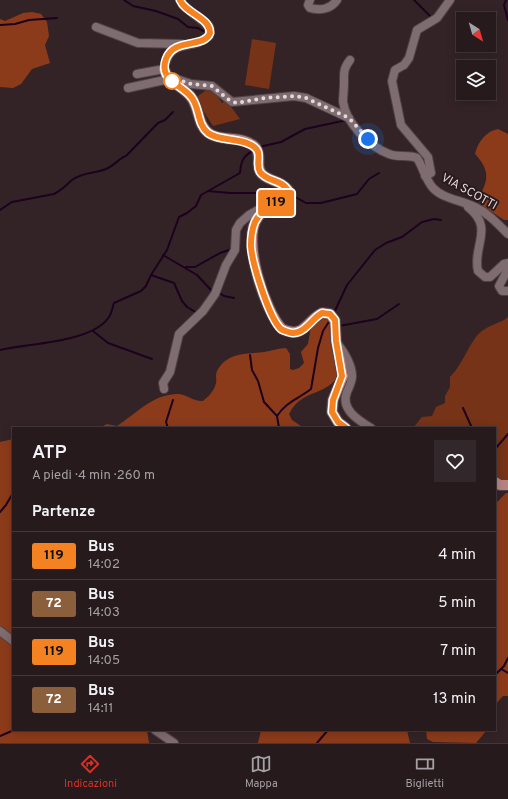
<!DOCTYPE html>
<html lang="it">
<meta charset="utf-8">
<style>
body{margin:0;font-family:Overpass,sans-serif;background:#32272a;color:#f1f3f6;height:100vh;display:flex;flex-direction:column;font-size:15px;white-space:nowrap}
*{box-sizing:border-box;margin:0}
p{font-size:13px;color:#a4a1a4}
.icon{flex:none;width:22px;height:22px;fill:none;stroke:currentColor;stroke-width:2;stroke-linecap:round;stroke-linejoin:round}
.map{position:relative;flex:1;overflow:hidden}
.side{position:absolute;left:12px;top:427px;width:484px;height:304px;display:flex;flex-direction:column;background:#261a1d;border-radius:0px;box-shadow:0 2px 10px #0003,0 0 0 1px #42383b}
.side>*{flex:none}
.badge{padding:0 8px;border-radius:3px;font-size:14px;line-height:26px}
.needle{width:26px;rotate:143deg}
.tools{position:absolute;left:456px;top:12px;display:grid;gap:8px}
.tools a{display:grid;place-items:center;width:40px;height:40px;border-radius:0px;background:#261a1d;box-shadow:0 2px 10px #0003,0 0 0 1px #42383b;font-size:20px}
.you{position:absolute;width:20px;height:20px;margin:-10px;border:3px solid #fff;border-radius:50%;background:#1a73e8;box-shadow:0 0 0 6px #1a73e833}
.map>.badge{position:absolute;translate:-50% -50%;box-shadow:0 0 0 2px #fff}
h2{padding:0 20px;font-size:15px;line-height:36px}
.round{display:grid;place-items:center;flex:none;width:42px;height:42px;border-radius:0px;background:#32272a}
.summary{display:flex;align-items:center;justify-content:space-between;height:68px;padding:0 20px}
h1{font-size:19px;font-weight:600;line-height:30px}
ul{padding:0;list-style:none}
li{display:flex;align-items:center;gap:12px;height:48px;padding:0 20px;border-top:1px solid #42383b}
li div{flex:1}
li b{display:block;font-size:15px}
li em{font-style:normal}
li .badge{min-width:44px;font-weight:700;text-align:center}
.menu{display:flex;justify-content:space-around;align-items:center;height:56px;border-top:1px solid #42383b;background:#261a1d;font-size:11px;color:#a4a1a4}
.menu a{display:grid;justify-items:center;gap:2px}
.menu .on{color:#d93025}
.map>svg:first-child{display:block}
.green{fill:#763318}
.forest{fill:#8c3b1a}
.lines{fill:none;stroke-linecap:round;stroke-linejoin:round}
.stream{stroke:#1d011e;stroke-width:2}
.minor-casing{stroke:#4e4145;stroke-width:10}
.major-casing{stroke:#4e4145;stroke-width:12}
.minor{stroke:#7f6c70;stroke-width:8}
.major{stroke:#b78382;stroke-width:10}
.line-casing{stroke:#fff;stroke-width:9}
.line{stroke:#f58220;stroke-width:6}
.walk{stroke:#e3d8da;stroke-width:4;stroke-dasharray:0 7.2}
.stop-dot{fill:#fff;stroke:#f58220;stroke-width:2}
.labels{text-anchor:middle;dominant-baseline:central;stroke-width:4;stroke-linejoin:round;paint-order:stroke}
.street-label{font-size:12px;fill:#e3d8da;stroke:#291a1d}
</style>
<div class="map">
<svg width="508" height="743" viewBox="0 0 508 743">
<rect width="100%" height="100%" fill="#332327"/>
<g class="green">
<polygon points="252,39 276,43 269,89 245,85"/>
<polygon points="208,89 213,90 222,103 226,100 240,119 213,126 195,98"/>
<path d="M508,317v165l-8,-2 -5,-6v-46h-82l9,-11 10,-1 4,-9 9,-4v-7l5,-9v-10c12,-12 16,-27 26,-40 9,-12 24,-13 32,-20z"/>
</g>
<g class="forest">
<polygon points="32,12 41,14 47,22 49,36 45,45 50,63 32,69 21,84 13,88 0,87 0,19 5,21 23,13"/>
<path d="M498,129l10,5v86h-4l-24,-16 -2,-6c12,-18 11,-29 -3,-44 3,-12 11,-23 23,-25z"/>
<path d="M323,318l6,1 3,6 7,49c-12,23 -37,14 -50,40l3,6 12,8h-205l8,-4 10,2c20,-13 35,-31 59,-32 9,-1 18,8 27,7 5,-4 12,-11 13,-18 1,-4 -1,-8 1,-12 10,-19 30,-17 47,-19 7,-1 15,-4 22,-4l4,6v15l3,1 6,-2 5,-5 -3,-11 7,-8 3,-18z"/>
<polygon points="13,439 13,636 0,627 0,442"/>
<polygon points="506,493 508,493 508,696 503,696 495,705 495,504"/>
<polygon points="0,635 13,646 13,730 147,730 149,743 0,743"/>
<polygon points="261,730 407,730 410,743 258,743"/>
<polygon points="426,730 487,730 476,743 433,742 427,739"/>
</g>
<g class="lines">
<g class="stream">
<polyline points="124,0 133,6 156,11 178,19 188,27 198,28 203,31"/>
<polyline points="414,0 430,16"/>
<polyline points="506,0 504,5 508,20"/>
<polyline points="0,25 15,24 29,20 57,18"/>
<polyline points="259,147 281,142 305,129 347,120"/>
<polyline points="208,191 230,193 283,193"/>
<polyline points="290,194 306,203 321,203 357,194 369,179 379,173"/>
<path d="M0,210l12,-8 42,-8c8,-4 12,-9 18,-14 12,-9 25,-6 36,-12 7,-3 11,-10 18,-12l32,-33 7,-3 8,-8"/>
<polyline points="163,255 197,275 211,290 214,290"/>
<polyline points="186,267 195,267 220,253 232,249"/>
<polyline points="151,275 174,283 182,301 187,307 197,313"/>
<polyline points="218,292 224,296 234,298"/>
<polyline points="334,313 347,285 375,250 386,243 402,237 422,222 434,219 441,220"/>
<polyline points="339,326 377,319 399,304"/>
<polyline points="93,331 108,343 152,359"/>
<path d="M0,350c28,-7 92,-7 109,-33 3,-4 3,-9 5,-14l27,-12 5,-5 5,-11 16,-25 12,-33 8,-4 9,-7 5,-11 39,-22c1,-12 3,-17 14,-23"/>
<polyline points="250,355 252,370 258,381 264,402 277,416"/>
<polyline points="463,408 472,428"/>
<polyline points="168,428 166,422 173,400"/>
<path d="M279,428l-2,-12c9,-14 21,-17 34,-27l7,-41 5,-17 7,-11"/>
<polyline points="495,449 508,434"/>
<polyline points="0,512 6,505 13,493"/>
<polyline points="501,669 508,673"/>
<polyline points="495,675 504,666 508,658"/>
<polyline points="0,736 14,730"/>
<polyline points="317,743 328,730"/>
</g>
<defs>
<g id="minor">
<path d="M310,0l-2,5 2,3c10,3 21,1 27,-8"/>
<polyline points="96,27 138,43 182,44"/>
<path d="M350,60c-7,9 -6,13 -6,23 0,6 -1,13 -1,19 3,21 27,45 46,52 9,4 19,0 28,4 6,9 8,21 16,30 10,11 28,12 42,19 13,6 23,17 33,27"/>
<path d="M137,74l27,-5c6,-33 27,-17 45,-33l1,-6 -1,-4 -26,-21 -3,-5"/>
<polyline points="168,76 191,84 212,86 232,102 294,96 306,98 349,118"/>
<polyline points="128,88 169,79"/>
<polyline points="425,176 431,173 428,157 401,125 392,81 395,70 404,65 409,58 417,30 437,18 450,0"/>
<path d="M468,207c27,21 4,39 10,64l7,6h5l14,-13 4,-1"/>
<polyline points="508,269 499,286 502,291 508,291"/>
<path d="M337,343c7,9 14,19 15,31 1,6 -3,13 -5,18 -7,17 11,28 24,36"/>
<polyline points="164,389 163,383 170,372 179,334 203,311 215,294 226,265 235,250 236,230 240,223 249,215 263,207"/>
<polyline points="0,631 13,641"/>
<polyline points="155,730 174,743"/>
</g>
<g id="major">
<path d="M164,69c4,14 19,17 27,28 9,11 6,29 19,37 13,8 35,1 46,14 6,8 -1,19 6,26 8,8 19,6 26,16l-2,9c-10,6 -20,7 -28,18 -17,22 7,94 24,112 22,10 24,-8 40,-16l8,1 5,7 1,20 7,35 -10,24 -1,12 6,10 8,6"/>
<polyline points="495,482 500,485 508,485"/>
</g>
</defs>
<use href="#minor" class="minor-casing"/>
<use href="#major" class="major-casing"/>
<use href="#minor" class="minor"/>
<use href="#major" class="major"/>
</g>
<g class="lines">
<defs>
<path id="line" d="M180,0c6,14 30,17 30,33 -6,16 -36,4 -44,26 -8,22 16,25 26,39 8,11 5,26 16,35 11,8 29,5 41,11 17,7 5,18 11,28 7,10 21,7 28,18l-2,9c-11,7 -24,8 -31,23 -3,7 -4,16 -4,24 1,17 18,72 30,83 3,2 7,3 11,4 13,1 20,-15 30,-20l8,1 5,6 1,21 6,35 -9,24 -1,12 6,10 8,6"/>
</defs>
<use href="#line" class="line-casing"/>
<use href="#line" class="line"/>
<polyline class="walk" points="172,81 165,75 191,84 212,86 229,100 236,103 265,98 294,96 306,98 349,118 368,139"/>
</g>
<circle class="stop-dot" cx="172" cy="81" r="8"/>
<g class="labels">
<g class="street-label">
<text transform="translate(469 192) rotate(29)">VIA SCOTTI</text>
</g>
</g>
</svg>
<div class="tools">
<a><svg class="needle" viewBox="-14 -14 28 28"><path d="M0-13l5 13h-10z" fill="#e53935"/><path d="M0 13l5-13h-10z" fill="#a4a1a4"/></svg></a>
<a><svg class="icon" aria-label="layers" viewBox="0 0 24 24"><path d="M12 4l9 5-9 5-9-5zM3 14l9 5 9-5"/></svg></a>
</div>
<div class="you" style="left:368px;top:139px"></div>
<b class="badge" style="left:276px;top:203px;background:#f58220;color:#111">119</b>
<section class="side">
<div class="summary"><div><h1>ATP</h1><p>A piedi · 4 min · 260 m</p></div><a class="round"><svg class="icon" aria-label="heart" viewBox="0 0 24 24"><path d="M12 20l-8-8c-3-5 5-10 8-4 3-6 11-1 8 4z"/></svg></a></div>
<h2>Partenze</h2>
<ul>
<li><span class="badge" style="background:#f58220;color:#111">119</span><div><b>Bus</b><p>14:02</p></div><em>4 min</em></li>
<li><span class="badge" style="background:#8b5e3c;color:#fff">72</span><div><b>Bus</b><p>14:03</p></div><em>5 min</em></li>
<li><span class="badge" style="background:#f58220;color:#111">119</span><div><b>Bus</b><p>14:05</p></div><em>7 min</em></li>
<li><span class="badge" style="background:#8b5e3c;color:#fff">72</span><div><b>Bus</b><p>14:11</p></div><em>13 min</em></li>
</ul>
</section>
</div>
<nav class="menu">
<a class="on"><svg class="icon" aria-label="directions" viewBox="0 0 24 24"><path d="M12 3l9 9-9 9-9-9zM9 14v-3h6M13 9l2 2-2 2"/></svg>Indicazioni</a>
<a><svg class="icon" aria-label="map" viewBox="0 0 24 24"><path d="M3 6l6-2 6 2 6-2v14l-6 2-6-2-6 2zM9 4v14M15 6v14"/></svg>Mappa</a>
<a><svg class="icon" aria-label="tickets" viewBox="0 0 24 24"><path d="M3 7h18v10H3zM15 7v10"/></svg>Biglietti</a>
</nav>
